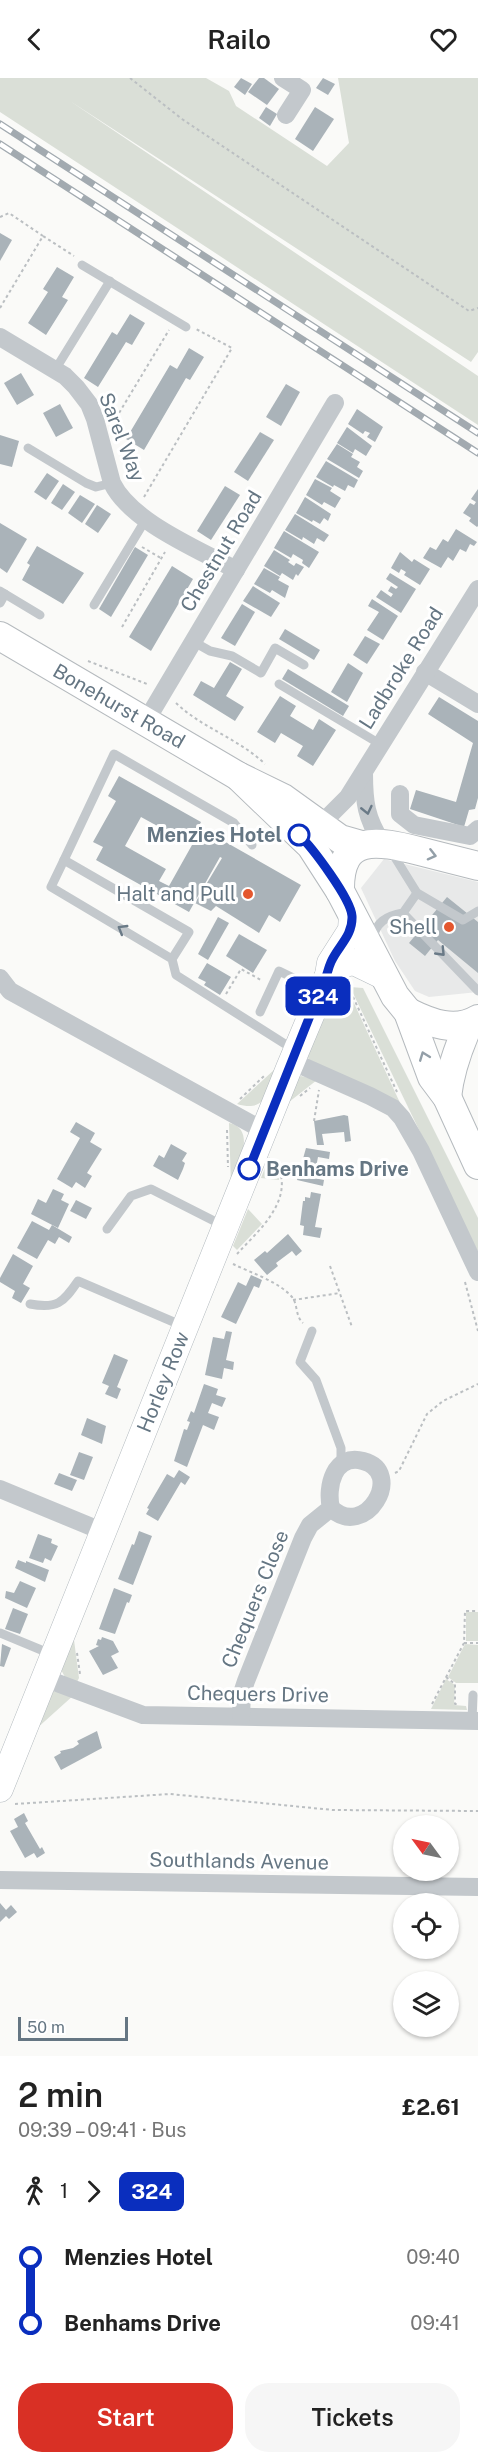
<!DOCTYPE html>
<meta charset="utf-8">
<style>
body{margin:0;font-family:"Public Sans",sans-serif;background:#f6f6f6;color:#222;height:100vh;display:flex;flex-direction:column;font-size:22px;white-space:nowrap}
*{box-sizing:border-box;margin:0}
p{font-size:20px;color:#767676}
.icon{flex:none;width:33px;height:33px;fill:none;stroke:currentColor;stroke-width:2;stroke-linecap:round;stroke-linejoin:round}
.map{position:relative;height:1978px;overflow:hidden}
.details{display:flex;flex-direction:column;background:#fff;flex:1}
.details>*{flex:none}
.badge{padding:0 12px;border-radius:9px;font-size:21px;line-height:39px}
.needle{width:39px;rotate:303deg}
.buttons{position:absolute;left:393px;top:1737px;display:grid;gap:12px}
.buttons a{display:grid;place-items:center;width:66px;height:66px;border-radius:50%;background:#fff;box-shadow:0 2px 4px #0004;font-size:30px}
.scale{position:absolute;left:18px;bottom:15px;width:110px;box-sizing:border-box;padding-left:6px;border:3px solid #657683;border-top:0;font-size:16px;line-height:21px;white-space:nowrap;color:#657683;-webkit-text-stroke:4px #fff;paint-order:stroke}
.map>.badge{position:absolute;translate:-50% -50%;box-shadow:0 0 0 3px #fff}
.legs{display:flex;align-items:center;gap:9px;height:66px;padding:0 18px;font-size:20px}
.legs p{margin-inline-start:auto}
.headline{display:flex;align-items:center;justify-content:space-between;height:102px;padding:0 18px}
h1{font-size:33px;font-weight:600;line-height:45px}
.cta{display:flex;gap:12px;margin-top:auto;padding:12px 18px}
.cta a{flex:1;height:69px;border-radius:24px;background:#d93025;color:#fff;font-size:24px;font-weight:600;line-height:69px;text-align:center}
.cta a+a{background:#f6f6f6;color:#222}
ul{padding:0 18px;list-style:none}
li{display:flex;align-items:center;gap:21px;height:66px;font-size:22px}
li i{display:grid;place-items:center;width:9px;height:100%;margin:0 8px;background:currentColor}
li i::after{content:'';width:15px;height:15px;margin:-8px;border:4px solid;border-radius:50%;background:#fff}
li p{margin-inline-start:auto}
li:first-child i{background:linear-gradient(#0000 50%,currentColor 0)}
li:last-child i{background:linear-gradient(currentColor 50%,#0000 0)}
header{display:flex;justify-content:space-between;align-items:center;height:78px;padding:0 18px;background:#fff;font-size:27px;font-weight:600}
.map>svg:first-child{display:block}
.built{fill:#e8e9e9}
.green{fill:#dadfd7}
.building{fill:#aab3b9;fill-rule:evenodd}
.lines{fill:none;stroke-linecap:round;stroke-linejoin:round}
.secondary-casing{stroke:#b3babf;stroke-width:27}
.primary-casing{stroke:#b5babe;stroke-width:30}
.path{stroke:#bbbfc2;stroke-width:2;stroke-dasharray:3 3;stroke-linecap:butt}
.lane{stroke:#c3c8cc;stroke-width:9}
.street{stroke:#c3c8cc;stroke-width:18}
.secondary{stroke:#fff;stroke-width:26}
.primary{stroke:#fff;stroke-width:28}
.rail-casing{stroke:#a2aab0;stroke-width:7}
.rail{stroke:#fff;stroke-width:4.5;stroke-dasharray:14;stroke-linecap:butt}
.oneway{stroke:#6a7a87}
.oneway2{stroke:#939fa8}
.line-1-casing{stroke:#fff;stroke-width:14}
.line-1{stroke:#0a2ebe;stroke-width:9}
.stop-1-dot{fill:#fff;stroke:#0a2ebe;stroke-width:3}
.poi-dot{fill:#e4572e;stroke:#fff;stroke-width:2}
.labels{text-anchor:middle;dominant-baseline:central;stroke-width:6;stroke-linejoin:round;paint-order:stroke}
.street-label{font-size:20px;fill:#657683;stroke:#fff}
.stop-label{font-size:20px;font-weight:bold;fill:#657683;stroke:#fff;text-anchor:end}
.poi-label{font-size:20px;fill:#657683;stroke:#fff;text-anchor:end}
</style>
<header><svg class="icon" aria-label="back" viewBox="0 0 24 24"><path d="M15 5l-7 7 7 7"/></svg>Railo<svg class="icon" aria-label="heart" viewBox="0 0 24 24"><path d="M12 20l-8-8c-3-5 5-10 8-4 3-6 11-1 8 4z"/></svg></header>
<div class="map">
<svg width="478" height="1978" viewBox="0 0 478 1978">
<rect width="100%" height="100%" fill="#fafaf8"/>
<polygon class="built" points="384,781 478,804 478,914 429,919 415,913 395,883 361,810"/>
<g class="green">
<polygon points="0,0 206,0 229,13 236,28 327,88 349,65 338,0 478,0 478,274 471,284 70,23 478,298 478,347 0,34"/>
<polygon points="350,909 363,910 478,1140 478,1174"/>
<path d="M347,910l54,117 -92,-45 -2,-5c10,-23 17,-54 40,-67z"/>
<path d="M275,991c-8,22 -8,44 -38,35z"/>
<polygon points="301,998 317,1002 289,1024 297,1000"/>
<path d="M229,1045c29,6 8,45 2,63z"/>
<polygon points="269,1079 277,1089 279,1102 261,1100"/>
<polygon points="248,1131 262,1146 237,1172 233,1168"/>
<rect x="466" y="1534" width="12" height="29"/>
<polygon points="74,1562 79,1600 77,1604 65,1599 60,1590"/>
<polygon points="465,1566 478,1567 478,1605 456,1605 448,1599"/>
<polygon points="446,1601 455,1607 454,1627 466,1628 467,1632 431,1631"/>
<polygon points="52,1613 75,1616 35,1652"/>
</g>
<g class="building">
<polygon points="241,0 252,6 245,17 234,9"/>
<polygon points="259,0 264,0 279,11 267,27 248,14"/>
<polygon points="323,0 335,6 328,17 316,10"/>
<polygon points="266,29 277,36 270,48 259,40"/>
<polygon points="315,29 334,41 313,73 295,61"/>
<polygon points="0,155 12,162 0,183"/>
<polygon points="57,189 74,199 62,219 68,222 46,257 28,245 48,214 43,211"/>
<polygon points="130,236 145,245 132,267 126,264 98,309 84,300 112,254 117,257"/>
<polygon points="189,270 204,279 190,302 186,300 144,372 126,361 170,287 177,291"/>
<polygon points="21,295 34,317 17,327 4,305"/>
<polygon points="286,306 300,314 281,348 266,339"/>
<polygon points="60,326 73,350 56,359 43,335"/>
<polygon points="357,331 383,349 375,364 367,359 370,355 365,353 363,356 348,346"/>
<polygon points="347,349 372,368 366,378 355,371 353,375 337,365"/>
<polygon points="260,354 274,362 248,403 234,394"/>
<polygon points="0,357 19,363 12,389 0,386"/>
<polygon points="337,366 353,376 351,379 360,384 357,389 363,393 359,400 327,381"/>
<polygon points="326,383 358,402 354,410 348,407 345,413 334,407 333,409 316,399"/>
<polygon points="47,395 59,403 46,422 34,414"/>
<polygon points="315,401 332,410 330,413 341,420 335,430 324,424 322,427 306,417"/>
<polygon points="63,406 75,414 62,432 51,425"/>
<polygon points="225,408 240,417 211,462 197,453"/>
<polygon points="478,411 478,448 477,449 469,443 471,440 463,435 470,425 474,427 476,424 471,421"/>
<polygon points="80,417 95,426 82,445 68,435"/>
<polygon points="305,419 331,436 328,443 324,440 320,446 313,442 312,444 296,435"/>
<polygon points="97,427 111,436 98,455 85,446"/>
<polygon points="295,436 329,457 324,464 317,460 314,466 303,459 302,462 285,452"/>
<polygon points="0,445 27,461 7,495 0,490"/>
<polygon points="456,451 477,464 474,468 470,466 466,474 460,471 453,483 448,479 441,490 423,480 430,469 436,472 443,461 448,464"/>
<polygon points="284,453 319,474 309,490 302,485 303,482 293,476 291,480 274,470"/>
<polygon points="37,468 84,495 63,526 22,502 30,487 27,485"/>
<polygon points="135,469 148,477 111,539 99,531"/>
<polygon points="274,472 290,482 288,484 294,488 296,485 304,489 298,498 296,496 293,502 282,495 280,498 264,488"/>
<polygon points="400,474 412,484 414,481 430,491 420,507 404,497 406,494 401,491 399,495 391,490"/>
<polygon points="172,488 193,501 151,573 129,559"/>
<polygon points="264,490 280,499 278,502 289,508 285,520 272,512 270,515 254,506"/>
<polygon points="390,495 416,511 401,535 376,519 381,512 391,519 393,516 388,513 391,508 396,511 398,509 386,501"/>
<polygon points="253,508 280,525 271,539 243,523"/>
<polygon points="372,521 398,538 383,562 367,552 379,534 368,528"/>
<polygon points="242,526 255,534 235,568 221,560"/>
<polygon points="285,551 320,572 314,582 279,561"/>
<polygon points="365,558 380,566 367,586 353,577"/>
<polygon points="230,584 242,591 226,618 244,629 235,643 193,617 201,603 214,610"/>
<polygon points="348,585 363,595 347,624 331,614"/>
<polygon points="288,591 349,628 343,638 282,601"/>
<polygon points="280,618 296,628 290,638 313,652 319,641 336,652 313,688 297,678 303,668 281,655 275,665 257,654"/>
<polygon points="439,619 478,643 478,720 475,731 469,732 464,749 410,731 416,712 456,724 473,665 428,636"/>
<path d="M119,698l82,46 -4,8 23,14 2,-4 79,45 -21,37 -11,-7 -10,18 -43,-27 -5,5 -16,-8 27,-45 -2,-1 -31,55 -93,-52 7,-13 -10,-5 23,-41 -8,-5zM141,739l51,28 -23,41 -10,-5 7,-12 -41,-23z"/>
<polygon points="447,819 478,844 478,895 438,862 425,878 409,865"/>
<polygon points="218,839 229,845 208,882 198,876"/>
<polygon points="239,856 267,872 253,895 226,878"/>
<polygon points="207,885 231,899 220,917 204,907 206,904 198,900"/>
<polygon points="344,1037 348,1038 351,1063 345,1064 344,1054 322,1056 324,1067 317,1067 314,1043"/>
<polygon points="76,1044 95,1055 90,1064 102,1071 87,1095 92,1098 85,1110 76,1104 72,1110 57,1101 80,1060 70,1054"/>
<polygon points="171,1066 187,1075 182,1083 185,1085 183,1091 178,1102 153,1088 159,1077 164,1080"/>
<polygon points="306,1070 330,1074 329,1081 318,1079 314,1100 324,1102 323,1108 297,1102"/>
<polygon points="53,1111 64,1116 61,1122 69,1126 58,1150 31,1136 38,1121 46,1125"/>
<polygon points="311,1114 321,1116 315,1149 322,1150 320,1160 303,1157 304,1148 300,1147 303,1123 305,1123 305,1119 310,1120"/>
<polygon points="76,1122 92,1130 86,1141 70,1133"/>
<polygon points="32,1143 49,1152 52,1147 72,1159 69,1165 59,1159 55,1166 48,1162 37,1181 17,1170"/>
<polygon points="288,1156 302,1173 296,1178 292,1173 276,1185 278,1188 267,1197 254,1182 265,1173 267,1175"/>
<polygon points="13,1176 33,1188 23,1206 30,1210 21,1225 12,1220 15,1213 0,1204 0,1200"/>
<polygon points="251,1197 262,1202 259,1210 254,1208 236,1246 221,1239 238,1204 246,1208"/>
<polygon points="226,1253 232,1254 226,1282 234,1284 233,1292 224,1290 222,1301 205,1297 213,1259 224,1261"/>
<polygon points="114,1276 128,1282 117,1309 121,1311 117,1321 105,1316 109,1308 102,1305"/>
<polygon points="204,1306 218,1311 216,1317 226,1320 222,1329 212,1325 208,1335 219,1339 214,1352 203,1347 187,1389 174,1383 184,1351 187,1352 190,1344 187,1343 191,1333 194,1335"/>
<polygon points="87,1340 106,1348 102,1366 81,1357"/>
<polygon points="79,1374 93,1379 84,1402 70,1397"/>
<polygon points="179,1392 190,1399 185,1407 181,1404 158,1443 146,1436 149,1431 147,1430 167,1396 174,1400"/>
<polygon points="59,1395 77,1402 72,1413 54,1406"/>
<polygon points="139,1453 152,1458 133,1507 118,1501 132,1466 134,1467"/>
<polygon points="38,1456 52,1461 51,1465 58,1468 51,1483 45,1480 43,1485 29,1480"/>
<polygon points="18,1482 26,1485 26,1483 49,1492 45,1504 15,1490"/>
<polygon points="20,1503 36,1510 27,1530 5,1520 6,1513 14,1515"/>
<polygon points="114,1510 132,1517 129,1525 127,1524 115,1556 99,1551"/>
<polygon points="13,1530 28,1536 20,1556 5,1551"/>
<polygon points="102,1559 113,1563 119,1574 111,1578 118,1590 103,1597 89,1573 99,1568 96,1567 98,1561 101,1562"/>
<polygon points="2,1566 11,1570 4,1589 0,1588"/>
<polygon points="97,1653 102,1670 61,1692 54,1679 61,1675 60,1673 73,1670 79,1666 77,1663"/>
<polygon points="24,1735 28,1743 25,1745 40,1771 42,1769 45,1775 37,1780 34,1775 25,1780 10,1753 18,1749 14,1741"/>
<polygon points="0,1825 6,1832 11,1827 17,1834 9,1841 6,1838 0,1844"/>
</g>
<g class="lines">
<defs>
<g id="secondary">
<polyline points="328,897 344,886 354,884 385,899"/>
<polyline points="0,1711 289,990 328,897 330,885 351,852 352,836"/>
</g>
<g id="primary">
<polyline points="0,558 238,698 283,720 340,761 361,767"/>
<polyline points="238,698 311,768 340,813 395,918 408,934 432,999 447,1019 478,1087"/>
<path d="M340,813c-1,-59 38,-50 79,-40 20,5 39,10 59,15"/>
<path d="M408,934c22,11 47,21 70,7"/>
<path d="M447,1019c3,-27 11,-49 22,-73"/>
</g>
</defs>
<use href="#secondary" class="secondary-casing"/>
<use href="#primary" class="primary-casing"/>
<g class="path">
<polyline points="130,0 182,41 469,233 478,230"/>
<polyline points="0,139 9,135 43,158"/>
<polyline points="0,230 43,158 74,178"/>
<polyline points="113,345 169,252"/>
<polyline points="144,419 232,270 196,251"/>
<polyline points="142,469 161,480"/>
<polyline points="122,549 165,474"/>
<polyline points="88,583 147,606"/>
<path d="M176,625c26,25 63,36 89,61"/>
<polyline points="348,908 397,1014"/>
<polyline points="226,916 241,891 261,902"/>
<polyline points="300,1018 310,1010"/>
<polyline points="240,1021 264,998"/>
<polyline points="314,1043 319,1012"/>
<polyline points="227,1052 228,1089"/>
<path d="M237,1176c24,-26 60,-56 38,-94"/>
<path d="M233,1186c18,9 45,17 59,33 6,7 3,19 11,26"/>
<polyline points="330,1188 352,1249"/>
<polyline points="465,1204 478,1253"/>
<polyline points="293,1222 340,1215"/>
<polyline points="395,1395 399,1393 427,1336 443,1323 478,1306"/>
<polyline points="464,1565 478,1565"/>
<polyline points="77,1575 80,1596"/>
<polyline points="446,1599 455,1606 455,1626 457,1626"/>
<polyline points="432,1626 464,1565 465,1533 478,1533"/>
<polyline points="15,1726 170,1716 333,1732 478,1733"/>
</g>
<g class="lane">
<polyline points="82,187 186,249"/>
<polyline points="55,292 110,203"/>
<polyline points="28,370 86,405 96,409 112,405"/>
<polyline points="0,513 5,516 0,525"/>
<polyline points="5,516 40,537"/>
<polyline points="94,527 146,441"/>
<polyline points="194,564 210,573 232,578 261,595 275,570 304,587"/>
<polyline points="279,606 380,666"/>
<polyline points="391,773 417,815 463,842 478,833"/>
<polyline points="64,782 114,676 234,745 252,767"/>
<polyline points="403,835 478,913"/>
<path d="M372,862c4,-18 14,-24 31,-27l14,-20"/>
<polyline points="172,881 189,854 64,782 51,809 172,881 176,897 285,966 295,969"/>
<polyline points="260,934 279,893 320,913"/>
<polyline points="107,1151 131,1118 151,1111 224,1148"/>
<path d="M30,1226c27,5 33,-1 48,-23l105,45"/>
<polyline points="312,1253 300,1284 316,1302 341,1370 341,1387"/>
<polyline points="0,1555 51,1576"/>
<polyline points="472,1643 473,1617"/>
</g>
<g class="street">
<polyline points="283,0 302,12 286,37"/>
<path d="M0,259l65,39 11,11 13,17 6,15 17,64c19,39 86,66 124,87"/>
<polyline points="425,594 478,626"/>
<polyline points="146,643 335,325"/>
<path d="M364,695c0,29 2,45 18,70"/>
<polyline points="400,716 400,736 414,747 470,758 478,751"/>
<polyline points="313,754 348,719 478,511"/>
<polyline points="0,900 10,913 264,1053"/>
<polyline points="291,983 370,1018 393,1030 402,1040 421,1073 478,1194"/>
<polyline points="0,1411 104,1454"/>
<polyline points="44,1600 143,1637 478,1643"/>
<path d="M241,1638l1,-23 4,-12 57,-143 7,-13 21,-17c-5,-21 3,-55 32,-47 43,11 2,80 -32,47"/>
<polyline points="0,1802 478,1809"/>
</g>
<use href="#secondary" class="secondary"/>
<use href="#primary" class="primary"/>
<defs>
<g id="rail">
<polyline points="0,46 478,355"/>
<polyline points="0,66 478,375"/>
</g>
</defs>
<use href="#rail" class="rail-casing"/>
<use href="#rail" class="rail"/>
</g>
<defs><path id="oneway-chevron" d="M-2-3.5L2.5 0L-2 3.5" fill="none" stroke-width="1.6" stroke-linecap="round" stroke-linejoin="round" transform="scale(1.5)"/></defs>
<g class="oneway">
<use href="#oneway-chevron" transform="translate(367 732) rotate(77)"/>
<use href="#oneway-chevron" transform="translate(122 851) rotate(-149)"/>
<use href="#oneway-chevron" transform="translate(441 874) rotate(46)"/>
</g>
<g class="oneway2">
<use href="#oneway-chevron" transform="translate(432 777) rotate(14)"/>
<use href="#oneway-chevron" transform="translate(424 978) rotate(-111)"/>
</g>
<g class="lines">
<defs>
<path id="line-1" d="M249,1091l72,-181c6,-10 6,-17 10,-26 7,-16 22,-26 21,-46 -1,-17 -40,-69 -53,-81"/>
</defs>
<use href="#line-1" class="line-1-casing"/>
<use href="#line-1" class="line-1"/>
</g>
<g class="stop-1-dot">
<circle cx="299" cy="757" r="10"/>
<circle cx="249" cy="1091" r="10"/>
</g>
<g class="poi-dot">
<circle cx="248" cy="816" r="6"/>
<circle cx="449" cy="849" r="6"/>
</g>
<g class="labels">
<g class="street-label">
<text transform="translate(122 359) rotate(69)">Sarel Way</text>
<text transform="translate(221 473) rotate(-59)">Chestnut Road</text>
<text transform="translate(401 590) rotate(-58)">Ladbroke Road</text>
<text transform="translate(119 628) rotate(30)">Bonehurst Road</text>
<text transform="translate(163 1304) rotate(-68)">Horley Row</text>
<text transform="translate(255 1521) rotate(-68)">Chequers Close</text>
<text transform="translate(258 1616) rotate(1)">Chequers Drive</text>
<text transform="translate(239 1783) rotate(1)">Southlands Avenue</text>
</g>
<g class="stop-label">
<text x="282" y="757">Menzies Hotel</text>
<text x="266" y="1091" text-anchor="start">Benhams Drive</text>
</g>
<g class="poi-label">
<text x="236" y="816">Halt and Pull</text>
<text x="437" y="849">Shell</text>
</g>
</g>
</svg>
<div class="buttons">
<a><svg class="needle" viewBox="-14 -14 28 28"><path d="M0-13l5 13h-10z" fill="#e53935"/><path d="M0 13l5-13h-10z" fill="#767676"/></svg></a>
<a><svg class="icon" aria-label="locate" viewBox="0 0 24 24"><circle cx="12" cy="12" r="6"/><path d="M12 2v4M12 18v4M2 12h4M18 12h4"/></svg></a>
<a><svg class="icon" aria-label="layers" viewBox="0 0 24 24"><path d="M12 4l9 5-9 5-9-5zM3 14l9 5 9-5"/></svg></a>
</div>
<div class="scale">50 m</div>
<b class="badge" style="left:318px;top:918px;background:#0a2ebe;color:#fff">324</b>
</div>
<section class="details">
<div class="headline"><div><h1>2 min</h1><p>09:39 – 09:41 · Bus</p></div><b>£2.61</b></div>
<div class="legs"><svg class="icon" aria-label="walk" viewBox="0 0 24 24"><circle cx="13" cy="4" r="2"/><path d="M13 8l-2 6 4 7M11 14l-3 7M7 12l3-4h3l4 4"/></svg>1<svg class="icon" aria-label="forward" viewBox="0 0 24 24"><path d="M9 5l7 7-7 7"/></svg><b class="badge" style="background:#0a2ebe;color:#fff">324</b></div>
<ul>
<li><i style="color:#0a2ebe"></i><b>Menzies Hotel</b><p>09:40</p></li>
<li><i style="color:#0a2ebe"></i><b>Benhams Drive</b><p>09:41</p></li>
</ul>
<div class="cta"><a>Start</a><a>Tickets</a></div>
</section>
